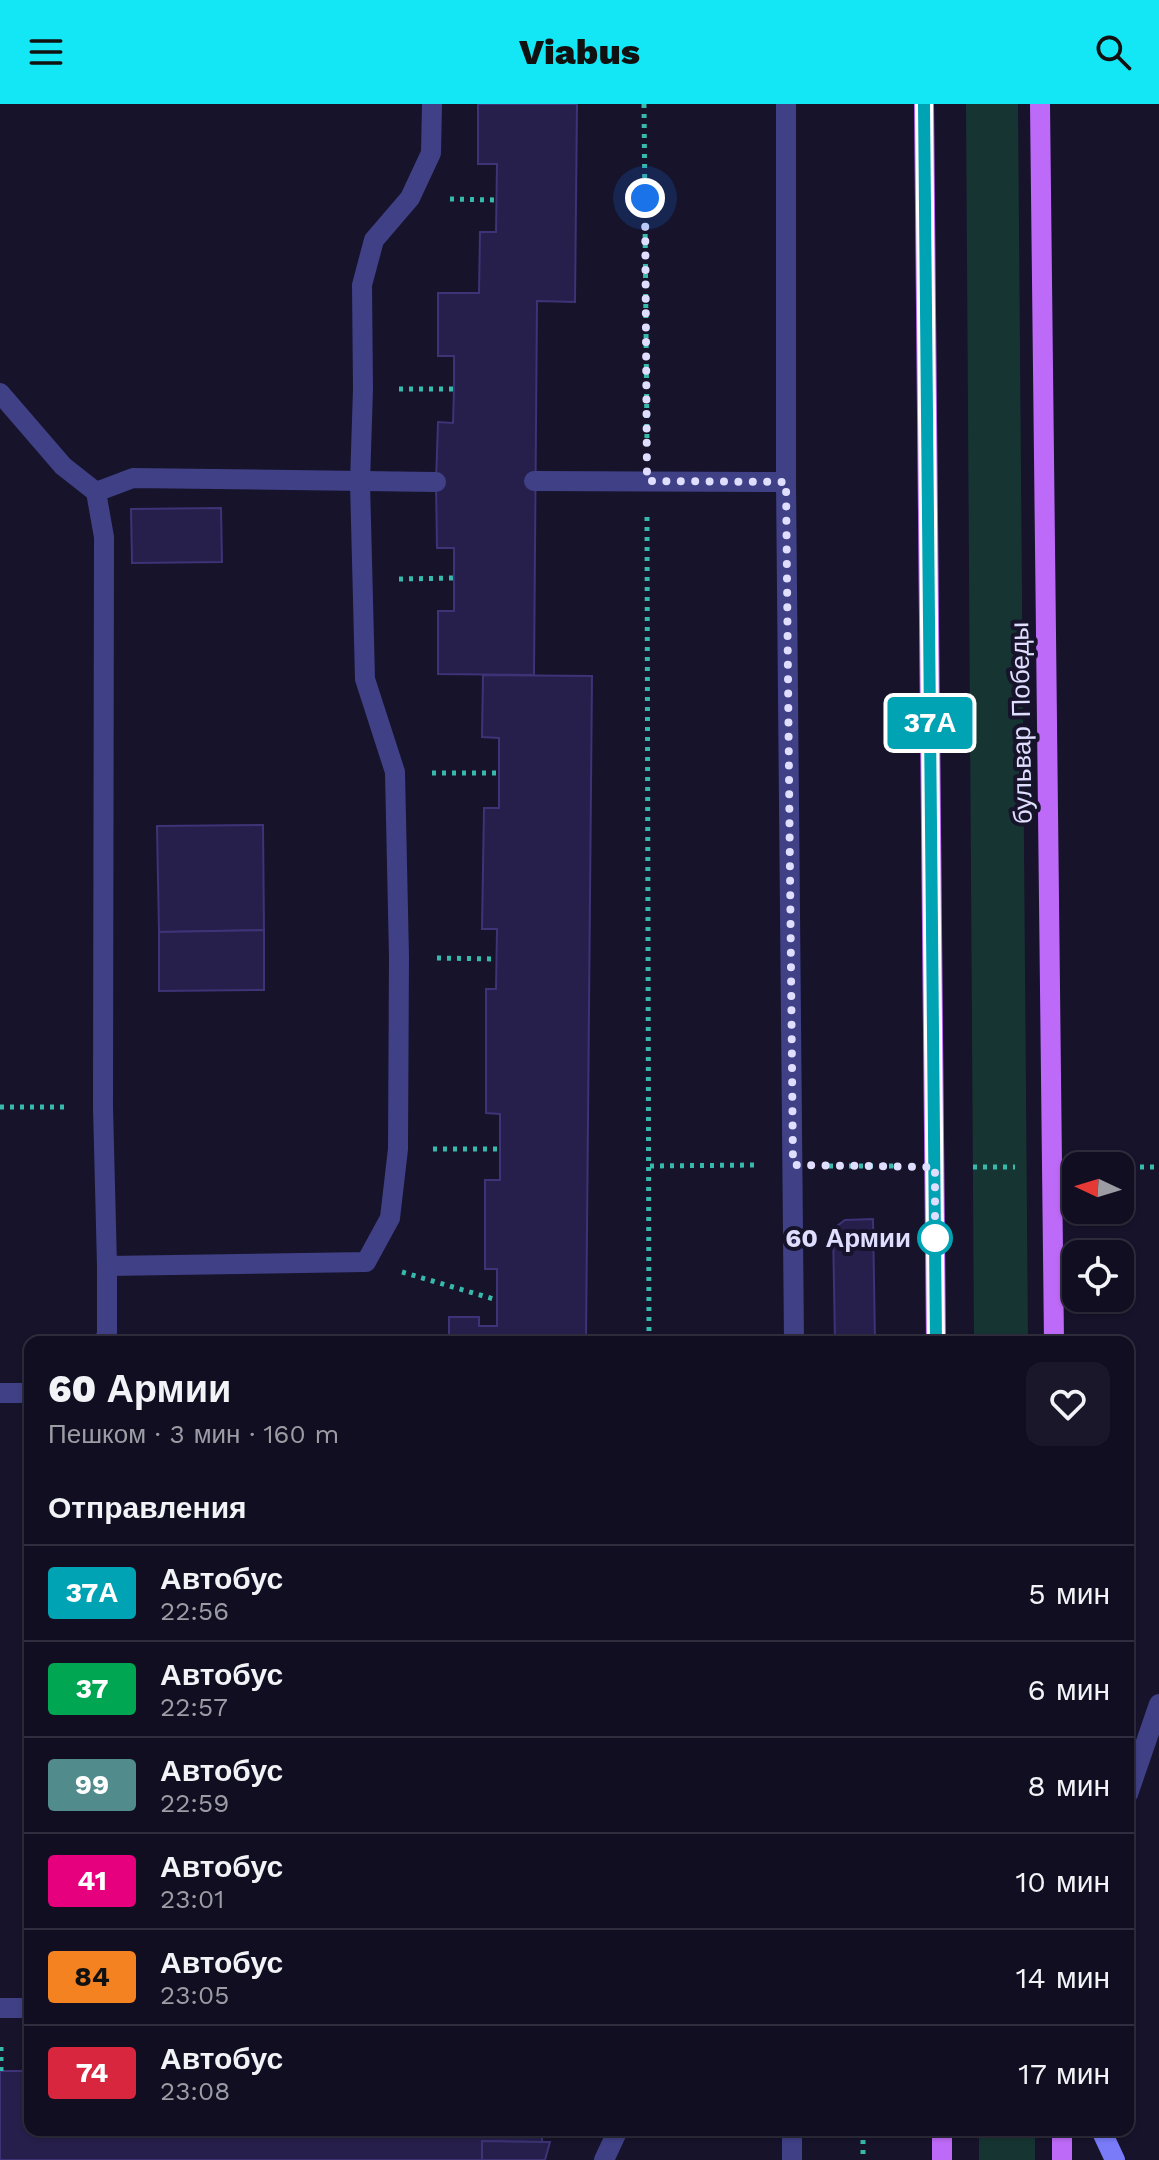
<!DOCTYPE html>
<html lang="ru">
<meta charset="utf-8">
<style>
body{margin:0;font-family:"Work Sans",sans-serif;background:#191729;color:#f1f3f6;height:100vh;display:flex;flex-direction:column;font-size:30px;white-space:nowrap}
*{box-sizing:border-box;margin:0}
p{font-size:26px;color:#9c9ca5}
.icon{flex:none;width:44px;height:44px;fill:none;stroke:currentColor;stroke-width:2;stroke-linecap:round;stroke-linejoin:round}
.map{position:relative;flex:1;overflow:hidden}
.side{position:absolute;left:24px;top:1232px;width:1110px;height:800px;display:flex;flex-direction:column;background:#100e20;border-radius:16px;box-shadow:0 2px 6px #0004,0 0 0 2px #302e3e}
.side>*{flex:none}
.badge{padding:0 16px;border-radius:6px;font-size:28px;line-height:52px}
.needle{width:52px;rotate:274deg}
.fabs{position:absolute;left:1062px;top:1048px;display:grid;gap:16px}
.fabs a{display:grid;place-items:center;width:72px;height:72px;border-radius:16px;background:#100e20;box-shadow:0 2px 6px #0004,0 0 0 2px #302e3e;font-size:40px}
.you{position:absolute;width:40px;height:40px;margin:-20px;border:6px solid #fff;border-radius:50%;background:#1a73e8;box-shadow:0 0 0 12px #1a73e833}
.map>.badge{position:absolute;translate:-50% -50%;box-shadow:0 0 0 4px #fff}
h2{padding:0 24px;font-size:30px;line-height:72px}
.round{display:grid;place-items:center;flex:none;width:84px;height:84px;border-radius:16px;background:#191729}
.headline{display:flex;align-items:center;justify-content:space-between;height:136px;padding:0 24px}
h1{font-size:38px;font-weight:800;line-height:60px}
ul{padding:0;list-style:none}
li{display:flex;align-items:center;gap:24px;height:96px;padding:0 24px;border-top:2px solid #302e3e}
li div{flex:1}
li b{display:block;font-size:30px}
li em{font-style:normal}
li .badge{min-width:88px;font-weight:700;text-align:center}
header{display:flex;justify-content:space-between;align-items:center;height:104px;padding:0 24px;background:#13e6f4;color:#111;font-size:36px;font-weight:800}
.map>svg:first-child{display:block}
.green{fill:#163532}
.building{fill:#271f4b;stroke:#3d3376;stroke-width:2}
.lines{fill:none;stroke-linecap:round;stroke-linejoin:round}
.path{stroke:#37b9ac;stroke-width:5;stroke-dasharray:4 6;stroke-linecap:butt}
.service{stroke:#404087;stroke-width:20}
.minor{stroke:#404087;stroke-width:20}
.secondary{stroke:#797bf9;stroke-width:20}
.primary{stroke:#be6af8;stroke-width:20}
.line-casing{stroke:#fff;stroke-width:18}
.line{stroke:#00a3b4;stroke-width:12}
.walk{stroke:#e0defe;stroke-width:8;stroke-dasharray:0 14.4}
.stop-dot{fill:#fff;stroke:#00a3b4;stroke-width:4}
.labels{text-anchor:middle;dominant-baseline:central;stroke-width:8;stroke-linejoin:round;paint-order:stroke}
.street-label{font-size:26px;fill:#e0defe;stroke:#16132b}
.stop-label{font-size:26px;font-weight:bold;fill:#e0defe;stroke:#16132b;text-anchor:end}
</style>
<header><svg class="icon" aria-label="menu" viewBox="0 0 24 24"><path d="M4 6h16M4 12h16M4 18h16"/></svg>Viabus<svg class="icon" aria-label="search" viewBox="0 0 24 24"><circle cx="10" cy="10" r="6"/><path d="M15 15l6 6"/></svg></header>
<div class="map">
<svg width="1159" height="2056" viewBox="0 0 1159 2056">
<rect width="100%" height="100%" fill="#16132b"/>
<g class="green">
<polygon points="966,0 1018,0 1028,1238 974,1238"/>
<rect x="979" y="2026" width="56" height="30"/>
</g>
<g class="building">
<polygon points="478,0 577,0 575,198 537,197 534,571 438,570 438,507 454,507 454,444 437,444 436,378 438,318 453,319 454,285 454,252 438,252 438,189 479,189 480,128 496,128 497,60 478,60"/>
<polygon points="221,404 222,458 132,459 131,405"/>
<polygon points="483,571 592,572 586,1238 449,1238 449,1213 479,1213 479,1222 497,1222 497,1165 485,1165 485,1076 500,1076 500,1010 486,1009 486,885 496,885 497,825 482,825 484,704 499,704 499,634 482,633"/>
<polygon points="263,721 264,826 159,828 157,722"/>
<polygon points="264,826 264,886 159,887 159,828"/>
<polygon points="873,1115 875,1238 835,1238 833,1125 845,1116"/>
<polygon points="0,1967 30,1967 30,2026 542,2026 542,2038 482,2037 482,2056 0,2056"/>
<polygon points="482,2037 542,2038 550,2038 545,2056 482,2056"/>
</g>
<g class="lines">
<g class="path">
<polyline points="644,0 647,339"/>
<polyline points="450,95 497,96"/>
<polyline points="399,285 454,285"/>
<polyline points="647,413 649,1238"/>
<polyline points="399,475 454,474"/>
<polyline points="432,669 499,669"/>
<polyline points="437,854 496,855"/>
<polyline points="0,1003 67,1003"/>
<polyline points="433,1045 500,1045"/>
<polyline points="650,1062 755,1061"/>
<polyline points="829,1062 899,1062"/>
<polyline points="973,1063 1015,1063"/>
<polyline points="1120,1063 1159,1063"/>
<polyline points="402,1168 497,1196"/>
<polyline points="1,1967 1,1940"/>
<polyline points="863,2026 863,2056"/>
</g>
<g class="service">
<polyline points="0,289 63,362 96,388 104,433 103,1003 107,1162 107,1231 103,1238"/>
<polyline points="534,377 786,378"/>
<polyline points="96,388 133,374 436,378"/>
<polyline points="107,1162 366,1158 390,1114 398,1045 399,853 395,668 365,575 360,378 363,285 362,181 374,136 410,94 431,49 432,0"/>
<polyline points="0,1289 30,1289"/>
<polyline points="0,1904 30,1904"/>
<polyline points="604,2056 618,2026"/>
</g>
<g class="minor">
<polyline points="786,0 786,378 794,1238"/>
<polyline points="1128,1690 1159,1600"/>
<polyline points="792,2056 792,2026"/>
</g>
<polyline class="secondary" points="1101,2026 1115,2056"/>
<g class="primary">
<polyline points="924,0 936,1238"/>
<polyline points="1040,0 1054,1238"/>
<polyline points="1062,2026 1062,2056"/>
<polyline points="942,2056 942,2026"/>
</g>
</g>
<g class="lines">
<defs>
<polyline id="line" points="924,0 936,1238"/>
</defs>
<use href="#line" class="line-casing"/>
<use href="#line" class="line"/>
<polyline class="walk" points="645,94 647,377 786,378 793,1061 935,1063 935,1134"/>
</g>
<circle class="stop-dot" cx="935" cy="1134" r="16"/>
<g class="labels">
<g class="street-label">
<text transform="translate(1021 619) rotate(-91)">бульвар Победы</text>
</g>
<g class="stop-label">
<text x="911" y="1134">60 Армии</text>
</g>
</g>
</svg>
<div class="fabs">
<a><svg class="needle" viewBox="-14 -14 28 28"><path d="M0-13l5 13h-10z" fill="#e53935"/><path d="M0 13l5-13h-10z" fill="#9c9ca5"/></svg></a>
<a><svg class="icon" aria-label="locate" viewBox="0 0 24 24"><circle cx="12" cy="12" r="6"/><path d="M12 2v4M12 18v4M2 12h4M18 12h4"/></svg></a>
</div>
<div class="you" style="left:645px;top:94px"></div>
<b class="badge" style="left:930px;top:619px;background:#00a3b4;color:#fff">37А</b>
<section class="side">
<div class="headline"><div><h1>60 Армии</h1><p>Пешком · 3 мин · 160 m</p></div><a class="round"><svg class="icon" aria-label="heart" viewBox="0 0 24 24"><path d="M12 20l-8-8c-3-5 5-10 8-4 3-6 11-1 8 4z"/></svg></a></div>
<h2>Отправления</h2>
<ul>
<li><span class="badge" style="background:#00a3b4;color:#fff">37А</span><div><b>Автобус</b><p>22:56</p></div><em>5 мин</em></li>
<li><span class="badge" style="background:#00a651;color:#fff">37</span><div><b>Автобус</b><p>22:57</p></div><em>6 мин</em></li>
<li><span class="badge" style="background:#528b8b;color:#fff">99</span><div><b>Автобус</b><p>22:59</p></div><em>8 мин</em></li>
<li><span class="badge" style="background:#e6007e;color:#fff">41</span><div><b>Автобус</b><p>23:01</p></div><em>10 мин</em></li>
<li><span class="badge" style="background:#f58220;color:#111">84</span><div><b>Автобус</b><p>23:05</p></div><em>14 мин</em></li>
<li><span class="badge" style="background:#d7263d;color:#fff">74</span><div><b>Автобус</b><p>23:08</p></div><em>17 мин</em></li>
</ul>
</section>
</div>
